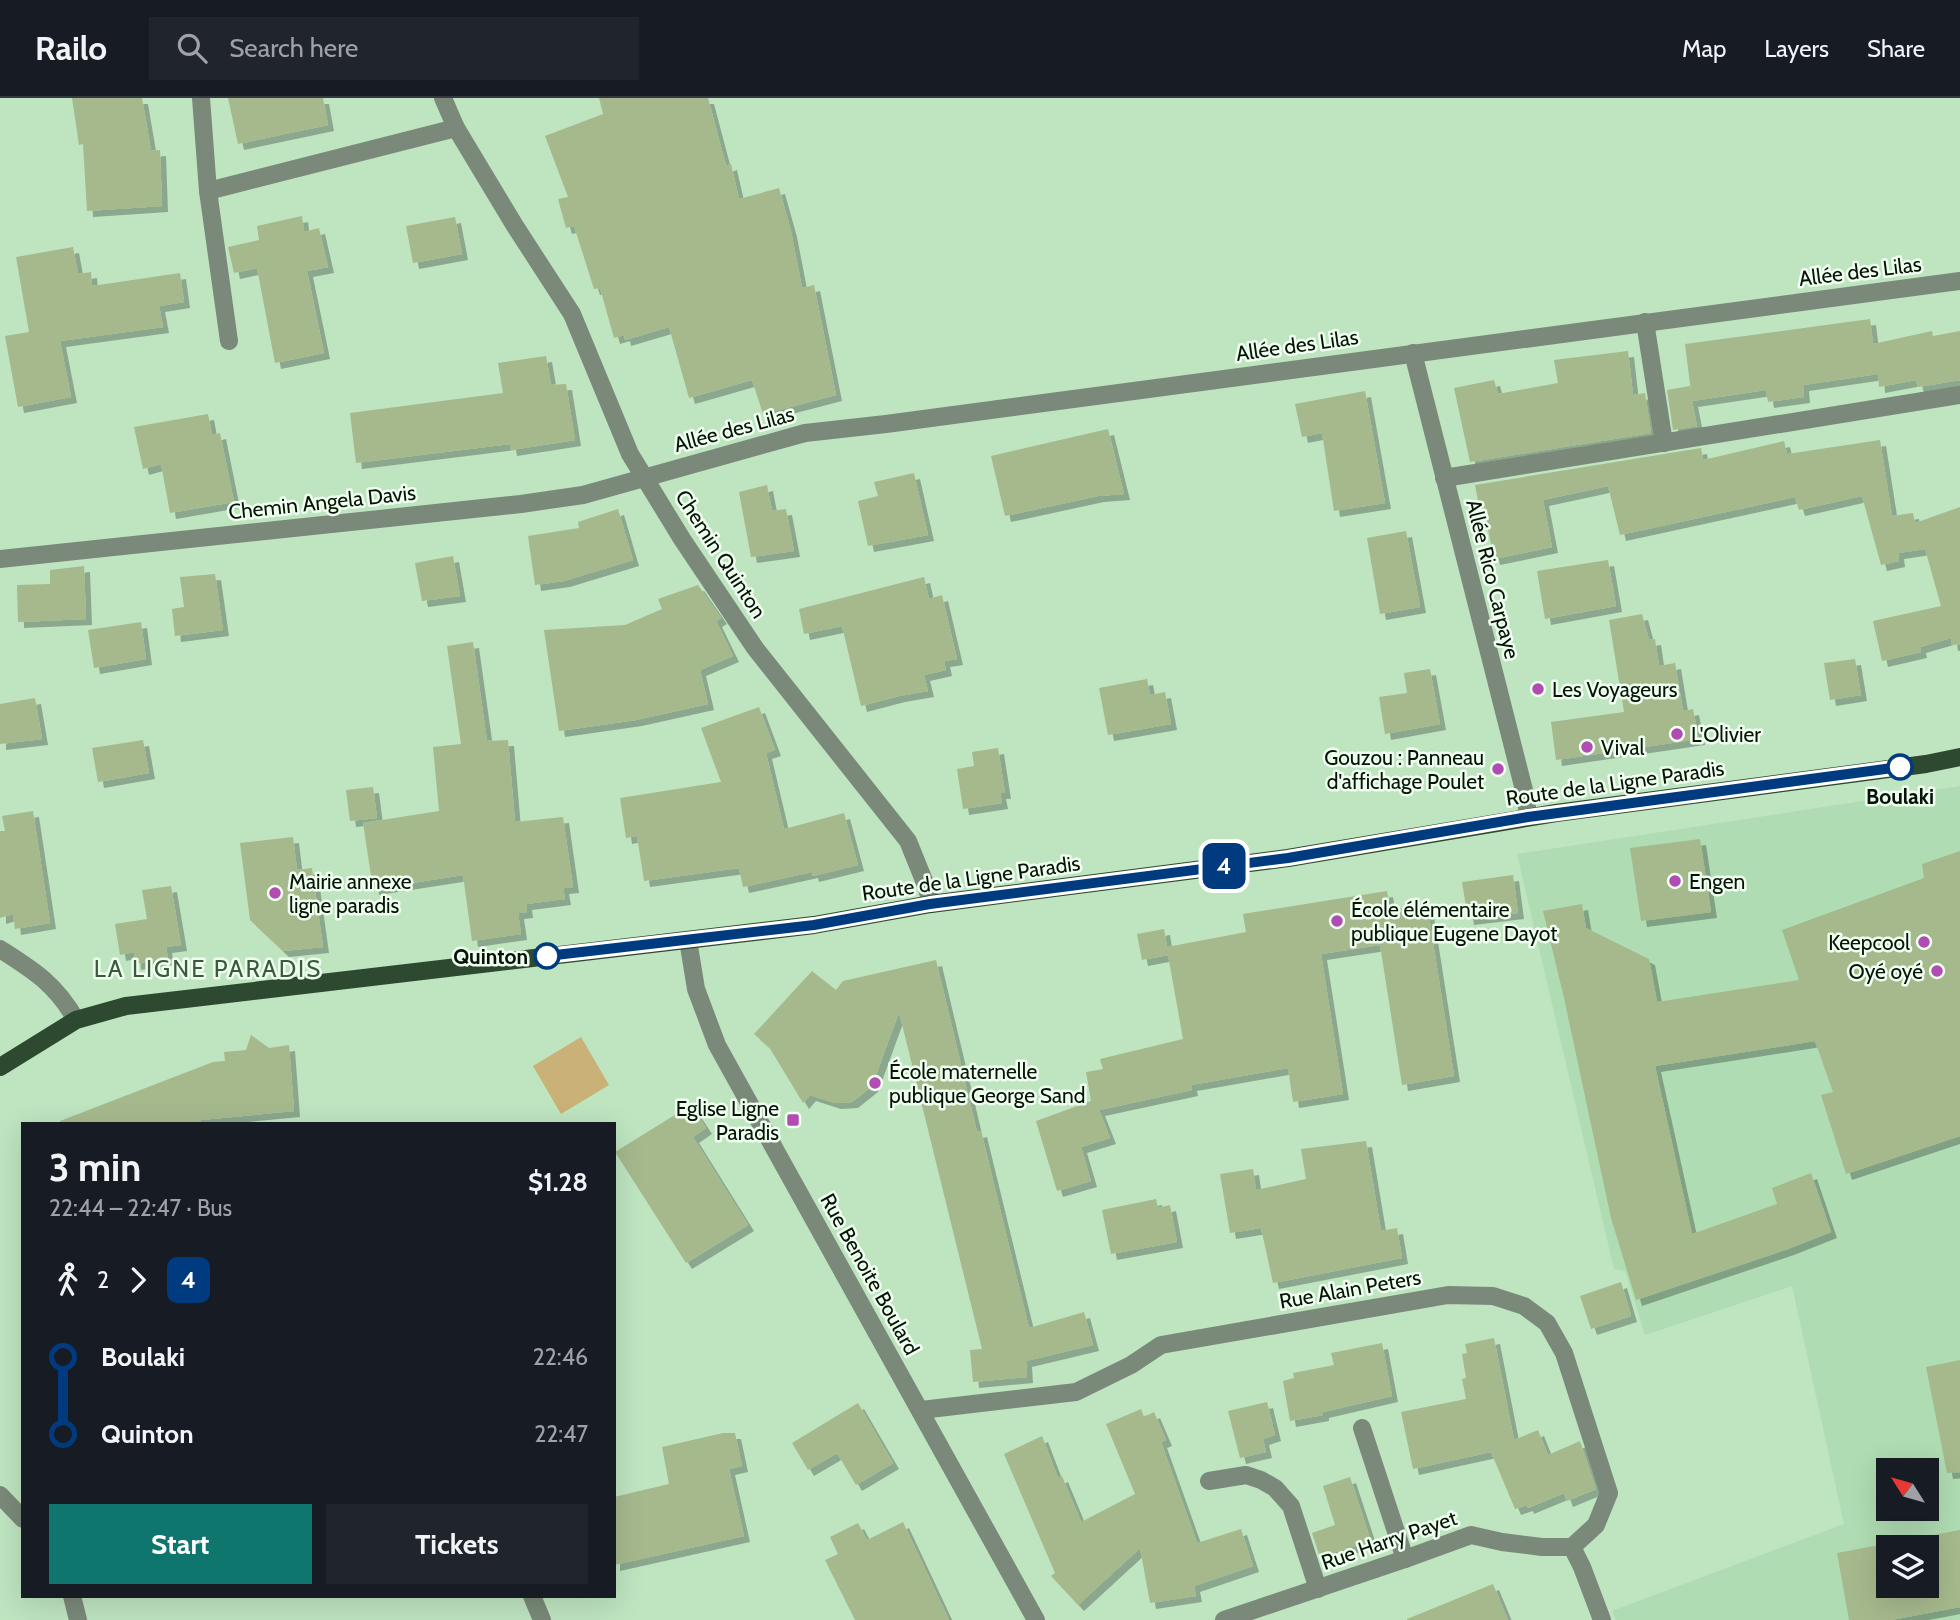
<!DOCTYPE html>
<meta charset="utf-8">
<style>
body{margin:0;font-family:Cabin,sans-serif;background:#20242c;color:#f1f3f6;height:100vh;display:flex;flex-direction:column;font-size:26px;white-space:nowrap}
*{box-sizing:border-box;margin:0}
p{font-size:23px;color:#9ea1a6}
.icon{flex:none;width:38px;height:38px;fill:none;stroke:currentColor;stroke-width:2;stroke-linecap:round;stroke-linejoin:round}
.map{position:relative;flex:1;overflow:hidden}
.sheet{position:absolute;left:21px;top:1024px;width:595px;height:476px;display:flex;flex-direction:column;background:#171b24;border-radius:0px;box-shadow:0 7px 28px #0002}
.sheet>*{flex:none}
.badge{padding:0 14px;border-radius:10px;font-size:24px;line-height:46px}
.needle{width:46px;rotate:307deg}
.fabs{position:absolute;left:1876px;top:1360px;display:grid;gap:14px}
.fabs a{display:grid;place-items:center;width:63px;height:63px;border-radius:0px;background:#171b24;box-shadow:0 7px 28px #0002;font-size:35px}
.map>.badge{position:absolute;translate:-50% -50%;box-shadow:0 0 0 4px #fff}
.legs{display:flex;align-items:center;gap:10px;height:77px;padding:0 28px;font-size:23px}
.legs p{margin-inline-start:auto}
.summary{display:flex;align-items:center;justify-content:space-between;height:119px;padding:0 28px}
h1{font-size:38px;font-weight:800;line-height:52px}
.cta{display:flex;gap:14px;margin-top:auto;padding:14px 28px}
.cta a{flex:1;height:80px;border-radius:0px;background:#0f766e;color:#fff;font-size:28px;font-weight:800;line-height:80px;text-align:center}
.cta a+a{background:#20242c;color:#f1f3f6}
ul{padding:0 28px;list-style:none}
li{display:flex;align-items:center;gap:24px;height:77px;font-size:26px}
li i{display:grid;place-items:center;width:10px;height:100%;margin:0 9px;background:currentColor}
li i::after{content:'';width:18px;height:18px;margin:-9px;border:5px solid;border-radius:50%;background:#171b24}
li p{margin-inline-start:auto}
li:first-child i{background:linear-gradient(#0000 50%,currentColor 0)}
li:last-child i{background:linear-gradient(currentColor 50%,#0000 0)}
header{display:flex;align-items:center;gap:42px;box-sizing:border-box;height:98px;padding:0 35px;background:#171b24;border-bottom:2px solid #363941}
header strong{font-size:33px}
nav{display:flex;gap:38px;margin-inline-start:auto;font-size:24px}
.search{width:490px;height:63px;background:#20242c;display:flex;align-items:center;gap:18px;box-sizing:border-box;padding:0 24px;border-radius:0px;color:#9ea1a6;font-size:26px}
.map>svg:first-child{display:block}
.built{fill:#afdcb2;fill-rule:evenodd}
.green{fill:#cab177}
.building{fill:#a6b98d;fill-rule:evenodd;filter:url(#shadow)}
.lines{fill:none;stroke-linecap:round;stroke-linejoin:round}
.minor{stroke:#7a897a;stroke-width:18}
.major{stroke:#2d4930;stroke-width:18}
.line-1-casing{stroke:#fff;stroke-width:16}
.line-1{stroke:#003b80;stroke-width:10}
.poi-dot{fill:#b04cb2;stroke:#effeef;stroke-width:2.5}
.stop-1-dot{fill:#fff;stroke:#003b80;stroke-width:3.5}
.labels{text-anchor:middle;dominant-baseline:central;stroke-width:5;stroke-linejoin:round;paint-order:stroke}
.street-label{font-size:21px;fill:#061307;stroke:#effeef}
.poi-label{font-size:21px;fill:#061307;stroke:#effeef;text-anchor:start}
.stop-label{font-size:21px;font-weight:bold;fill:#061307;stroke:#effeef}
.quarter-label{font-size:24px;letter-spacing:2px;fill:#395b3c;stroke:#effeef}
</style>
<header>
<strong>Railo</strong>
<div class="search"><svg class="icon" aria-label="search" viewBox="0 0 24 24"><circle cx="10" cy="10" r="6"/><path d="M15 15l6 6"/></svg>Search here</div>
<nav><a>Map</a><a>Layers</a><a>Share</a></nav>
</header>
<div class="map">
<svg width="1960" height="1522" viewBox="0 0 1960 1522">
<defs>
<filter id="shadow"><feDropShadow dx="6" dy="6" stdDeviation="0" flood-color="#0004"/></filter>
</defs>
<rect width="100%" height="100%" fill="#bee4c0"/>
<path class="built" d="M1960,688v834h-344l-4,-9 232,-87 -52,-238 -147,49 -20,-64 -11,-2 -97,-415zM1888,1372h39v38h-39zM1888,1449h39v39h-39z"/>
<polygon class="green" points="581,939 609,987 561,1016 533,968"/>
<g class="building">
<polygon points="72,0 142,0 151,53 160,52 162,108 87,113 83,46 79,47"/>
<polygon points="228,0 323,0 328,27 238,46"/>
<polygon points="599,0 708,0 726,68 731,66 739,101 779,90 791,133 802,190 814,187 836,297 763,316 752,282 689,300 669,229 625,242 624,237 614,240 600,190 594,191 574,128 566,130 558,101 568,99 545,38 603,16"/>
<polygon points="302,118 304,134 319,130 328,169 307,173 324,255 275,265 257,170 234,175 228,149 259,142 257,128"/>
<polygon points="455,119 462,156 413,165 406,128"/>
<polygon points="73,149 78,176 91,174 92,188 180,175 184,204 159,208 163,229 60,243 71,299 18,309 5,238 29,234 16,159"/>
<polygon points="1870,221 1873,246 1932,233 1933,238 1960,233 1960,282 1918,289 1916,282 1879,289 1878,276 1803,287 1804,299 1768,304 1766,292 1692,303 1697,328 1673,332 1667,292 1690,288 1691,294 1685,246"/>
<polygon points="1628,253 1633,297 1645,295 1651,335 1470,364 1454,290 1494,282 1498,296 1558,285 1554,262"/>
<polygon points="546,258 551,287 566,286 575,342 511,352 510,346 356,365 350,315 503,295 498,265"/>
<polygon points="1365,293 1385,405 1334,413 1322,335 1302,339 1295,306"/>
<polygon points="208,316 212,337 220,335 234,404 170,415 161,366 143,371 134,329"/>
<polygon points="1108,331 1124,396 1098,398 1005,418 991,358"/>
<polygon points="1880,342 1892,418 1913,415 1915,425 1960,409 1960,546 1952,547 1951,540 1920,549 1921,554 1882,563 1873,523 1941,508 1925,451 1898,455 1899,463 1881,467 1862,398 1799,412 1795,399 1620,437 1608,388 1543,402 1552,449 1494,461 1483,407 1479,408 1475,387 1701,350 1703,362 1784,343 1787,356"/>
<polygon points="914,375 928,437 868,448 858,403 878,398 874,384"/>
<polygon points="767,387 772,413 786,411 794,453 751,459 739,394"/>
<polygon points="618,411 633,462 564,483 535,487 528,438 579,430 578,424"/>
<polygon points="1406,433 1420,509 1380,516 1367,440"/>
<polygon points="453,458 460,498 422,503 415,465"/>
<polygon points="1608,462 1616,508 1545,521 1537,473"/>
<polygon points="84,468 86,521 18,524 17,487 50,486 50,472"/>
<polygon points="215,476 223,532 175,538 172,511 184,509 180,479"/>
<polygon points="924,479 929,501 942,497 957,561 944,563 946,572 924,577 928,593 899,598 861,608 842,528 804,536 799,511"/>
<polygon points="698,487 721,520 716,523 733,558 700,572 708,606 636,622 559,633 544,532 625,527 662,511 658,501"/>
<polygon points="1642,516 1649,542 1655,541 1659,568 1675,565 1683,613 1693,611 1699,641 1556,662 1551,624 1624,614 1609,522"/>
<polygon points="141,524 146,561 94,570 88,532"/>
<polygon points="473,544 487,643 508,642 515,724 563,719 573,789 563,790 565,801 526,806 527,814 518,815 521,836 472,843 463,777 373,791 363,725 439,713 433,649 461,646 447,548"/>
<polygon points="1855,561 1861,597 1830,602 1824,565"/>
<polygon points="1430,571 1440,626 1385,636 1379,599 1407,595 1404,575"/>
<polygon points="1147,581 1150,597 1165,594 1171,626 1108,637 1099,590"/>
<polygon points="35,600 42,641 0,646 0,606"/>
<polygon points="759,609 775,652 766,655 784,731 844,715 858,767 813,778 812,774 743,789 739,770 644,783 637,738 626,740 620,700 721,684 701,630"/>
<polygon points="143,642 149,675 98,684 92,650"/>
<polygon points="998,650 1005,695 1000,695 1002,705 963,711 957,671 974,668 972,654"/>
<polygon points="373,689 377,720 350,723 346,692"/>
<polygon points="33,713 50,825 15,831 13,816 0,820 0,733 5,733 2,718"/>
<polygon points="293,739 297,772 312,770 323,849 283,853 250,822 240,745"/>
<polygon points="1700,741 1711,814 1641,823 1630,750"/>
<polygon points="1960,753 1960,1038 1846,1076 1821,997 1833,994 1815,943 1655,968 1692,1136 1777,1106 1772,1090 1811,1075 1831,1134 1788,1151 1636,1202 1611,1120 1564,900 1543,813 1582,806 1586,830 1649,861 1657,904 1799,882 1782,832 1924,780 1922,766"/>
<polygon points="1513,777 1518,815 1468,821 1462,784"/>
<polygon points="171,788 181,847 166,849 168,861 135,866 134,854 120,857 115,826 147,821 142,792"/>
<polygon points="1387,793 1390,812 1427,806 1454,978 1402,987 1380,847 1321,856 1343,996 1293,1004 1288,970 1191,987 1192,992 1099,1012 1110,1040 1081,1049 1091,1083 1057,1093 1036,1023 1091,1003 1086,974 1103,971 1100,961 1183,941 1168,857 1142,862 1137,836 1164,831 1167,849 1246,834 1243,816"/>
<polygon points="936,862 977,1034 981,1033 1029,1230 1084,1214 1093,1247 1026,1263 1027,1279 973,1284 970,1252 982,1251 899,914 872,988 852,1004 835,1005 810,997 803,1005 769,949 754,936 812,873 836,892 843,883"/>
<polygon points="251,937 269,950 289,947 294,1013 200,1022 201,1026 61,1026 60,1023 213,964 225,963 224,954 246,952"/>
<polygon points="691,1007 706,1030 693,1039 748,1127 686,1165 615,1054"/>
<polygon points="1366,1043 1381,1133 1397,1130 1402,1160 1273,1185 1261,1130 1230,1135 1220,1076 1253,1071 1256,1092 1306,1081 1301,1051"/>
<polygon points="1156,1101 1158,1110 1170,1107 1177,1144 1111,1156 1102,1112"/>
<polygon points="1621,1184 1631,1218 1591,1231 1580,1198"/>
<polygon points="1494,1240 1514,1342 1538,1332 1548,1357 1580,1343 1596,1391 1567,1403 1564,1395 1528,1410 1527,1407 1515,1411 1491,1354 1413,1371 1401,1314 1466,1301 1462,1281 1466,1280 1462,1256 1467,1255 1465,1246"/>
<polygon points="1382,1245 1392,1298 1323,1314 1323,1317 1290,1323 1283,1283 1294,1280 1293,1275 1334,1267 1331,1255"/>
<polygon points="1960,1262 1960,1374 1947,1375 1926,1269"/>
<polygon points="1267,1304 1275,1337 1263,1341 1266,1354 1240,1360 1228,1313"/>
<polygon points="858,1305 893,1365 856,1387 837,1355 808,1372 792,1345"/>
<polygon points="1141,1311 1144,1319 1154,1314 1166,1342 1161,1344 1197,1445 1241,1431 1253,1468 1194,1488 1196,1498 1150,1505 1140,1450 1078,1507 1051,1478 1055,1475 1004,1356 1042,1338 1058,1380 1062,1378 1081,1424 1135,1396 1106,1326"/>
<polygon points="723,1335 735,1335 742,1368 729,1371 744,1438 614,1467 614,1399 669,1386 662,1349"/>
<polygon points="1350,1379 1371,1443 1320,1459 1312,1435 1335,1427 1323,1388"/>
<polygon points="903,1424 949,1522 855,1522 825,1462 838,1456 830,1439 858,1425 867,1442"/>
<path d="M1960,1432v77l-69,13h-42l-12,-67zM1888,1449h39v39h-39z"/>
<polygon points="1493,1486 1508,1522 1407,1522 1407,1521"/>
</g>
<g class="lines">
<g class="minor">
<polyline points="201,0 208,93 229,243"/>
<polyline points="443,0 456,30 515,128 572,216 630,356 682,441 755,550 908,743 927,790 931,806"/>
<polyline points="208,93 456,30"/>
<polyline points="1645,224 1664,345"/>
<polyline points="1413,255 1526,700 1528,719"/>
<polyline points="1444,380 1960,297"/>
<polyline points="0,461 521,406 583,397 805,335 886,326 1960,183"/>
<polyline points="688,842 696,891 717,947 1036,1522"/>
<path d="M0,851c33,21 56,35 76,71"/>
<polyline points="921,1312 1076,1294 1131,1267 1161,1247 1448,1197 1493,1198 1524,1208 1547,1225 1564,1255 1609,1395 1596,1427 1572,1449"/>
<polyline points="1362,1330 1405,1461"/>
<polyline points="1209,1383 1246,1377 1261,1382 1275,1390 1291,1408 1318,1491"/>
<polyline points="0,1397 23,1421"/>
<polyline points="1572,1449 1582,1469 1602,1522"/>
<polyline points="72,1498 78,1522"/>
<polyline points="532,1498 542,1522"/>
<polyline points="1224,1522 1405,1461 1471,1437 1502,1444 1542,1449 1572,1449"/>
</g>
<polyline class="major" points="0,969 76,922 126,908 814,827 931,806 1288,760 1556,715 1926,666 1960,659"/>
</g>
<g class="lines">
<defs>
<polyline id="line-1" points="547,858 814,827 930,806 1288,760 1528,719 1900,669"/>
</defs>
<use href="#line-1" class="line-1-casing"/>
<use href="#line-1" class="line-1"/>
</g>
<g class="poi-dot">
<circle cx="1538" cy="591" r="7"/>
<circle cx="1677" cy="636" r="7"/>
<circle cx="1587" cy="649" r="7"/>
<circle cx="1498" cy="671" r="7"/>
<circle cx="1675" cy="783" r="7"/>
<circle cx="275" cy="795" r="7"/>
<circle cx="1337" cy="823" r="7"/>
<circle cx="1924" cy="844" r="7"/>
<circle cx="1937" cy="873" r="7"/>
<circle cx="875" cy="985" r="7"/>
<rect x="786" y="1015" width="14" height="14" rx="3.5"/>
</g>
<g class="stop-1-dot">
<circle cx="1900" cy="669" r="12"/>
<circle cx="547" cy="858" r="12"/>
</g>
<g class="labels">
<g class="street-label">
<text transform="translate(1860 173) rotate(-7)">Allée des Lilas</text>
<text transform="translate(1297 247) rotate(-8)">Allée des Lilas</text>
<text transform="translate(734 331) rotate(-15)">Allée des Lilas</text>
<text transform="translate(322 404) rotate(-6)">Chemin Angela Davis</text>
<text transform="translate(721 456) rotate(57)">Chemin Quinton</text>
<text transform="translate(1493 481) rotate(76)">Allée Rico Carpaye</text>
<text transform="translate(1615 685) rotate(-8)">Route de la Ligne Paradis</text>
<text transform="translate(971 780) rotate(-8)">Route de la Ligne Paradis</text>
<text transform="translate(870 1176) rotate(61)">Rue Benoite Boulard</text>
<text transform="translate(1350 1191) rotate(-10)">Rue Alain Peters</text>
<text transform="translate(1389 1442) rotate(-19)">Rue Harry Payet</text>
</g>
<g class="poi-label">
<text x="1552" y="591">Les Voyageurs</text>
<text x="1691" y="636">L'Olivier</text>
<text x="1601" y="649">Vival</text>
<text x="1484" y="659" text-anchor="end">Gouzou : Panneau<tspan x="1484" dy="24">d'affichage Poulet</tspan></text>
<text x="289" y="783">Mairie annexe<tspan x="289" dy="24">ligne paradis</tspan></text>
<text x="1689" y="783">Engen</text>
<text x="1351" y="811">École élémentaire<tspan x="1351" dy="24">publique Eugene Dayot</tspan></text>
<text x="1910" y="844" text-anchor="end">Keepcool</text>
<text x="1923" y="873" text-anchor="end">Oyé oyé</text>
<text x="889" y="973">École maternelle<tspan x="889" dy="24">publique George Sand</tspan></text>
<text x="779" y="1010" text-anchor="end">Eglise Ligne<tspan x="779" dy="24">Paradis</tspan></text>
</g>
<g class="stop-label">
<text x="1900" y="698">Boulaki</text>
<text x="528" y="858" text-anchor="end">Quinton</text>
</g>
<g class="quarter-label">
<text x="208" y="870">LA LIGNE PARADIS</text>
</g>
</g>
</svg>
<div class="fabs">
<a><svg class="needle" viewBox="-14 -14 28 28"><path d="M0-13l5 13h-10z" fill="#e53935"/><path d="M0 13l5-13h-10z" fill="#9ea1a6"/></svg></a>
<a><svg class="icon" aria-label="layers" viewBox="0 0 24 24"><path d="M12 4l9 5-9 5-9-5zM3 14l9 5 9-5"/></svg></a>
</div>
<b class="badge" style="left:1224px;top:768px;background:#003b80;color:#fff">4</b>
<section class="sheet">
<div class="summary"><div><h1>3 min</h1><p>22:44 – 22:47 · Bus</p></div><b>$1.28</b></div>
<div class="legs"><svg class="icon" aria-label="walk" viewBox="0 0 24 24"><circle cx="13" cy="4" r="2"/><path d="M13 8l-2 6 4 7M11 14l-3 7M7 12l3-4h3l4 4"/></svg>2<svg class="icon" aria-label="forward" viewBox="0 0 24 24"><path d="M9 5l7 7-7 7"/></svg><b class="badge" style="background:#003b80;color:#fff">4</b></div>
<ul>
<li><i style="color:#003b80"></i><b>Boulaki</b><p>22:46</p></li>
<li><i style="color:#003b80"></i><b>Quinton</b><p>22:47</p></li>
</ul>
<div class="cta"><a>Start</a><a>Tickets</a></div>
</section>
</div>
